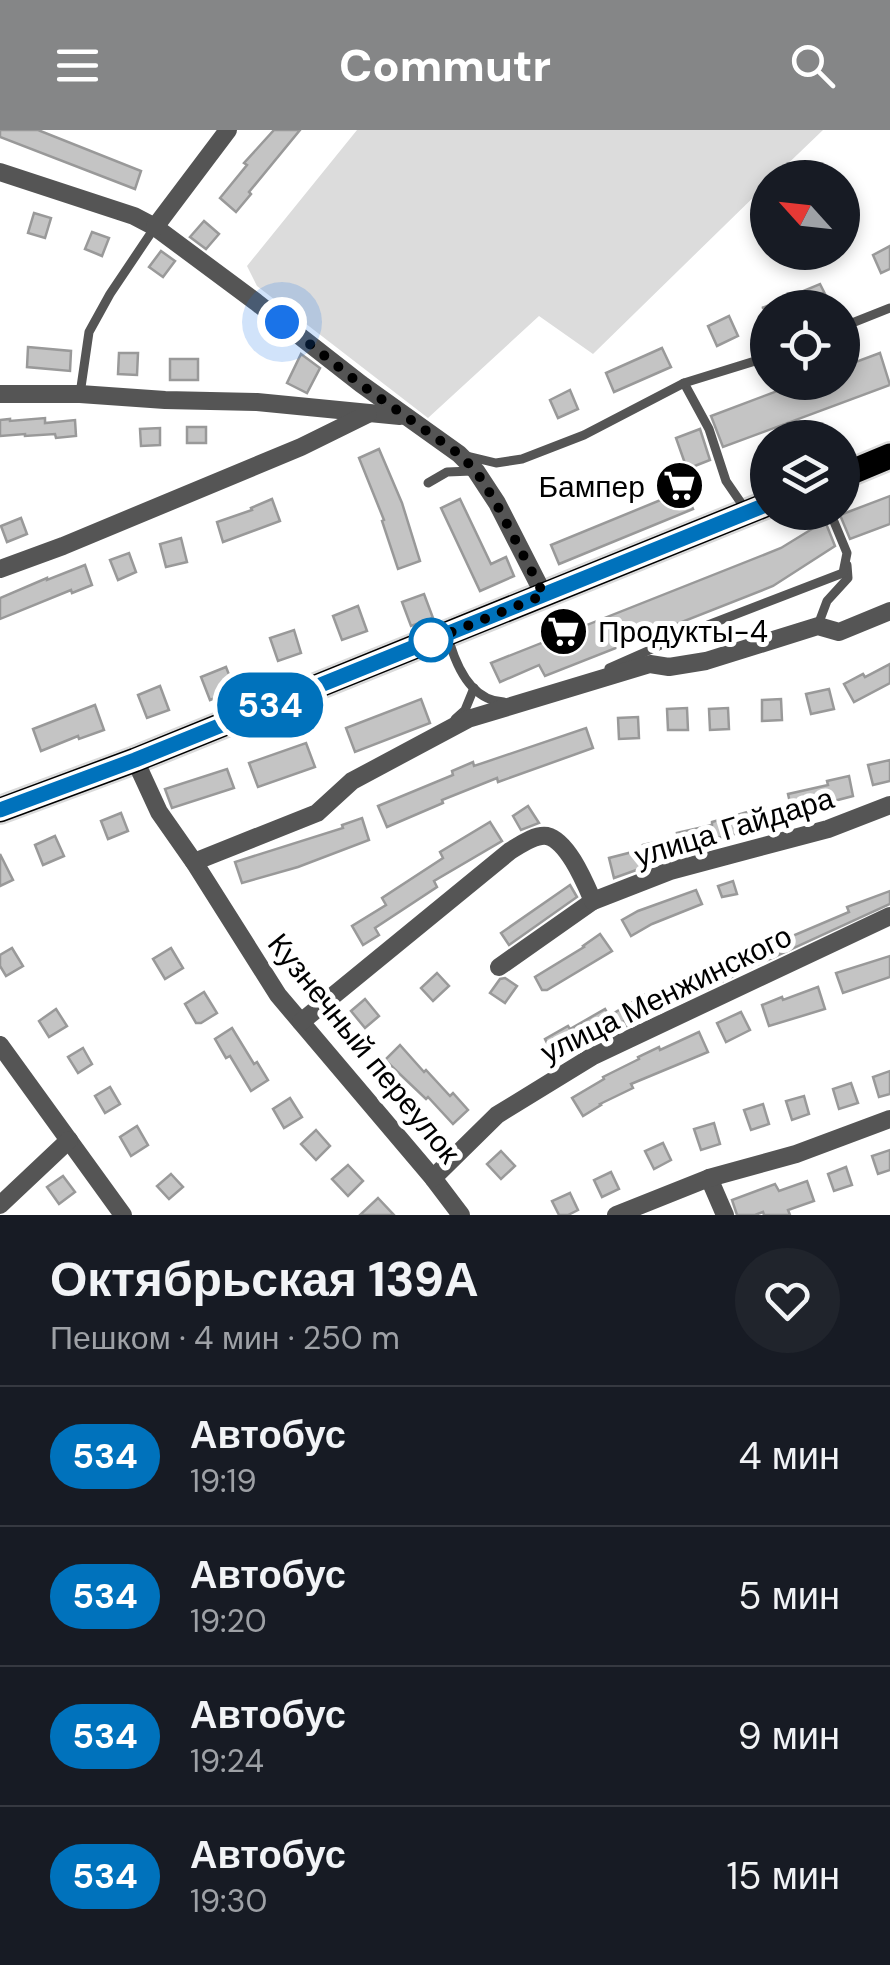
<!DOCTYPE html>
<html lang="ru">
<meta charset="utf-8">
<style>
body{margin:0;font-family:"DM Sans",sans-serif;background:#20242c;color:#f1f3f6;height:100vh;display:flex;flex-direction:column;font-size:38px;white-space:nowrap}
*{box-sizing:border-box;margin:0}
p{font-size:32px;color:#9ea1a6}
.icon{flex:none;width:55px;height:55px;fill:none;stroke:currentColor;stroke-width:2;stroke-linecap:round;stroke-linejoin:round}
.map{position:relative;height:1085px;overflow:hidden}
.details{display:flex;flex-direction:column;background:#171b24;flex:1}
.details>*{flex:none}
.badge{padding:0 20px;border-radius:32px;font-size:35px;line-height:65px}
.needle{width:65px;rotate:297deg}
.fabs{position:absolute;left:750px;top:30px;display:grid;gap:20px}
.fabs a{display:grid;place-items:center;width:110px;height:110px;border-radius:50%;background:#171b24;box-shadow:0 5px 15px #0003;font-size:50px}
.you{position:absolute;width:50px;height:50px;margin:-25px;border:8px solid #fff;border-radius:50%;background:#1a73e8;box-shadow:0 0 0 15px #1a73e833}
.map>.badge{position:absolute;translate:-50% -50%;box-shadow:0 0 0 5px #fff}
.round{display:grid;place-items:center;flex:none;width:105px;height:105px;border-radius:52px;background:#20242c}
.headline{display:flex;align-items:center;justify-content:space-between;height:170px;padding:0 50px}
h1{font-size:48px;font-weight:800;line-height:75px}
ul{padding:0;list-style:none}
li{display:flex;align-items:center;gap:30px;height:140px;padding:0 50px;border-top:2px solid #363941}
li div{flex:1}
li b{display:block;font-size:38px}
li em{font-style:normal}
li .badge{min-width:110px;font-weight:700;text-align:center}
header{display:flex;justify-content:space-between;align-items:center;height:130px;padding:0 50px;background:#858687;color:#fff;font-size:45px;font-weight:800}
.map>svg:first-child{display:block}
.green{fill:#dcdcdc}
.building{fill:#c4c4c4;stroke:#999;stroke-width:2.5}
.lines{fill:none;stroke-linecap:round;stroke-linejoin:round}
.primary-casing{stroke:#dbdbdb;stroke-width:30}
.lane{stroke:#555;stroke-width:9}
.street{stroke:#555;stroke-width:18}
.primary{stroke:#000;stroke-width:25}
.line-casing{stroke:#fff;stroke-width:22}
.line{stroke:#0072bc;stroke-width:15}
.walk{stroke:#000;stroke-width:10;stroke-dasharray:0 18}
.stop-dot{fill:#fff;stroke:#0072bc;stroke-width:5}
.labels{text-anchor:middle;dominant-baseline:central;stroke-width:10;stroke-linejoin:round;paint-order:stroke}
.poi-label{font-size:30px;fill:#000;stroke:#fff;text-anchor:end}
.street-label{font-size:30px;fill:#000;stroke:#fff}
</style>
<header><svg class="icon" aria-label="menu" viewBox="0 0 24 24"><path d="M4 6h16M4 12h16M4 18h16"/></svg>Commutr<svg class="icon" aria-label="search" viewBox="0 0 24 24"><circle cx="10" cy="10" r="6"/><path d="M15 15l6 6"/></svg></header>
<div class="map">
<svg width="890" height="1085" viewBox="0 0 890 1085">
<rect width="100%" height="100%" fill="#fff"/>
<polygon class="green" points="357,0 823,0 774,47 768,48 767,54 593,224 539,186 428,288 257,156 247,136"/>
<g class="building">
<polygon points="0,0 38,0 141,41 135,59 0,7"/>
<polygon points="274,0 300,0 249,62 251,64 236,82 220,68 247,35 244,33"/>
<polygon points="34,83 51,88 45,108 28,103"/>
<polygon points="204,91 219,104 206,119 190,107"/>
<polygon points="92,102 109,108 102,126 85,119"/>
<polygon points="890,116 890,139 881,143 873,125"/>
<polygon points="161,121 175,131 163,147 149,137"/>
<polygon points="820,154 830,174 822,178 762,178"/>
<polygon points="729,186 738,206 717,216 708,196"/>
<polygon points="28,217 71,221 70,241 27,237"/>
<polygon points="662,218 671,237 614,262 606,243"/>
<polygon points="119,223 138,223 137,245 118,244"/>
<polygon points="880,223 890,255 723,317 711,286 801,252 842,252 842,237"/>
<polygon points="301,224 320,238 307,263 287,253"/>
<rect x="170" y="229" width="28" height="21"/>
<polygon points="570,260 578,279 558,288 550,270"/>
<polygon points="45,288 45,293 75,290 76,306 56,308 55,304 25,306 25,304 0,306 0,290 10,289 10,291"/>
<rect x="187" y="297" width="19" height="16"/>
<polygon points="160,298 160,315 141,316 140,299"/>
<polygon points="700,299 710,330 687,339 676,308"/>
<polygon points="379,319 402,373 420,431 398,439 382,391 384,390 359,328"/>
<polygon points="685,360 693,379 559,434 551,415"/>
<polygon points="890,366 890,394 850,409 840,385"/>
<polygon points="272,369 280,391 223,412 217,392 252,380 251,378"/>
<polygon points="460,369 491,434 506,427 514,446 480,461 441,378"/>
<polygon points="21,388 27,404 7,412 1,396"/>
<polygon points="825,391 835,416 773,456 545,546 539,535 500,552 491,533 781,418"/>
<polygon points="181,408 187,432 166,437 160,414"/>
<polygon points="129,423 136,442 118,450 110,430"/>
<polygon points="85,435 92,455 72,463 71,460 0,489 0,468 47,448 47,450"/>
<polygon points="424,464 433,488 411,496 402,472"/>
<polygon points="358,476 367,501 342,510 333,486"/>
<polygon points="294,500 301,523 278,531 270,508"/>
<polygon points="890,534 890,553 854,572 844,554 863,544 865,547"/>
<polygon points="226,537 235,560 210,570 201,547"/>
<polygon points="160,556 169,580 147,588 138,565"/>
<polygon points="829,559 834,579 811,584 806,564"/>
<polygon points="421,569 430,593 355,622 346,598"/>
<polygon points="781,569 782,590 762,591 762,570"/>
<polygon points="95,575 104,600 79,609 78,606 41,621 33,599"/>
<polygon points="687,578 688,600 668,600 667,579"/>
<polygon points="728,578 729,599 710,600 709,579"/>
<polygon points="638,587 639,608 619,609 618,588"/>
<polygon points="586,598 593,618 498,652 497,648 442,670 443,673 387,697 378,676 453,645 452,641 473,632 474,636"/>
<polygon points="306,613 315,637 258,657 249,633"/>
<polygon points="890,630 890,651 873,655 868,635"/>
<polygon points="227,639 234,658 172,678 165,659"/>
<polygon points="849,646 853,666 815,676 816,681 793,686 788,664 828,655 827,651"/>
<polygon points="528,676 539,693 521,700 513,686"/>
<polygon points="765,677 769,696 700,712 701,718 669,725 670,728 614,748 609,728 644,719 643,715 678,707 677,703 712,695 712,692"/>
<polygon points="121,683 128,701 108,709 101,691"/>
<polygon points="362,688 369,710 298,737 242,753 235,732 343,698 342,695"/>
<polygon points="490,692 502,711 434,751 437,757 375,798 379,805 363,815 352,796 386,775 382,768 443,728 440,722"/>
<polygon points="55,706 64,726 43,735 35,715"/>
<polygon points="0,724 13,750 0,756"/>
<polygon points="733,751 737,764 722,767 718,756"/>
<polygon points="570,755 577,767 509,815 501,803"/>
<polygon points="696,760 702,774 652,794 631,806 622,790 638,781"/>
<polygon points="890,761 890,774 748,839 743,827 849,782 847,777"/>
<polygon points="600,804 612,821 547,860 542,860 535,847 584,817 583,816"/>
<polygon points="12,818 23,836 6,846 0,836 0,825"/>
<polygon points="171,818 183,838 165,849 153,829"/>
<polygon points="890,826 890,847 843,863 836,843"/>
<polygon points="728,838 732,847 702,861 697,850"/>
<polygon points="437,843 449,856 433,871 421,858"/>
<polygon points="505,848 517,856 505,873 490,863 500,849"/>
<polygon points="678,857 684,869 627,896 624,891 592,910 590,907 554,927 545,909 568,896 570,899 605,879 609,886 644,865 647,869"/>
<polygon points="818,857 825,879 769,896 762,875 782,867 783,870"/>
<polygon points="204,862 217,883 201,893 196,893 185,874"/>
<polygon points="365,869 379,886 365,898 351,881"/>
<polygon points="56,879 67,896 49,907 39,891"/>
<polygon points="741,882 750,900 726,912 717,893"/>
<polygon points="232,898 254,934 257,932 268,950 251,961 230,926 226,928 215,909"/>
<polygon points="699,902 708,922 631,954 633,958 600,974 601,975 583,986 572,968 604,949 603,947 639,929 638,927 659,917 660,920"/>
<polygon points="400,915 424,942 426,940 450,966 453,963 468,980 453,994 428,967 426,969 385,930"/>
<polygon points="83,918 92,934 78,943 68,927"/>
<polygon points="890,941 890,964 879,967 873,947"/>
<polygon points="851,953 858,973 839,979 833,959"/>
<polygon points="110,957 120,974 105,983 95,966"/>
<polygon points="804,966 809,984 792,990 786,971"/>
<polygon points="290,968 302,987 284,998 273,979"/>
<polygon points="763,974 769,994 751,1000 744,980"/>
<polygon points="714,993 720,1014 701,1020 694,999"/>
<polygon points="137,996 148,1015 131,1026 120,1007"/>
<polygon points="316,1000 330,1016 316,1030 301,1014"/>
<polygon points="663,1013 671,1030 654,1039 645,1021"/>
<polygon points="890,1020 890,1040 878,1044 872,1026"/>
<polygon points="501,1021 515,1036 501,1049 487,1034"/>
<polygon points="348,1035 363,1051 348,1066 332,1049"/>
<polygon points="846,1037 852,1055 834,1061 828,1044"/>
<polygon points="611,1042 619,1059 602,1067 594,1050"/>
<polygon points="171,1044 183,1057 169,1069 157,1056"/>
<polygon points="63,1046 75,1062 59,1074 47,1057"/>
<polygon points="807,1051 814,1071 788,1080 790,1085 764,1085 763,1082 755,1085 737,1085 732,1070 775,1054 779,1061"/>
<polygon points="570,1063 578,1080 568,1085 559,1085 552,1071"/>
<polygon points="378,1068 394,1085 360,1085"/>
</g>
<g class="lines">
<defs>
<g id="primary">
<polyline points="842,346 890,326"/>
<polyline points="0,680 135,630 768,374"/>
</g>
</defs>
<use href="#primary" class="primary-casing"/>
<g class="lane">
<polyline points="842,197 890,178"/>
<polyline points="684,253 709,299 726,351 746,380"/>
<polyline points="80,264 89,202 110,164 155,97"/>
<polyline points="467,326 496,333 522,329 584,305 684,253 768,227"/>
<polyline points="428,353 447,342 472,341"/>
<polyline points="818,495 827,471 848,448 847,435"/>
<path d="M454,506l-4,8c8,26 23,57 54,58"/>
<polyline points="609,538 695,500 843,443 847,423 830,382"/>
<polyline points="455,589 465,580 474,558"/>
</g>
<g class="street">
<polyline points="0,42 134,86 155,97 256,172 361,254 459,324 476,341 497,373 544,465"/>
<polyline points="155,97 228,0"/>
<polyline points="0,264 80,264 165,270 257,272 400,286"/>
<polyline points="0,439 63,416 301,317 368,284"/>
<polyline points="135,630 159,682 194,732 278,865 433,1048 461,1085"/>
<polyline points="194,732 317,683 352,651 468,589 650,534 669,537 706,531 818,496 839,502 890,481"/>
<polyline points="499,837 593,771"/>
<path d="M301,892l209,-171c10,-6 25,-17 37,-15 21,5 38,47 46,65l77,-30 158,-42 62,-24"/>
<polyline points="0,915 123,1085"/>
<polyline points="433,1048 497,985 593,926 890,786"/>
<polyline points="709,1048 725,1085"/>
<polyline points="0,1075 69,1010"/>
<polyline points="616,1085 709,1048 796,1024 890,989"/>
</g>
<use href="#primary" class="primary"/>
</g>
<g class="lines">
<defs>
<polyline id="line" points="0,680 135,630 768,374"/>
</defs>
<use href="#line" class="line-casing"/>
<use href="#line" class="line"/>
<polyline class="walk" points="282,192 360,254 459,324 476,341 496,373 544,465 422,514 431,510"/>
</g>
<defs>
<symbol id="supermarket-disc" viewBox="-11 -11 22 22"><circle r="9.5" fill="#000" stroke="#fff"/><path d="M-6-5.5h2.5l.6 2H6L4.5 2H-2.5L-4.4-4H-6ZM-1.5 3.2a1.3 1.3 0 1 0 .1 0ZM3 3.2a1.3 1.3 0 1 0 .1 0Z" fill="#fff"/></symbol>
</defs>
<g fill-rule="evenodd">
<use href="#supermarket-disc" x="652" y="328" width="55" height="55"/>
<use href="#supermarket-disc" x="536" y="474" width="55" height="55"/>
</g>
<circle class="stop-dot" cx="431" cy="510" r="20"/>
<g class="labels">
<g class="poi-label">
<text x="645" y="356">Бампер</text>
<text x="598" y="501" text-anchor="start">Продукты-4</text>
</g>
<g class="street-label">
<text transform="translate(734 697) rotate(-17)">улица Гайдара</text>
<text transform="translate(666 864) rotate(-26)">улица Менжинского</text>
<text transform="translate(364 918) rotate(51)">Кузнечный переулок</text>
</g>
</g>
</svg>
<div class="fabs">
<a><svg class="needle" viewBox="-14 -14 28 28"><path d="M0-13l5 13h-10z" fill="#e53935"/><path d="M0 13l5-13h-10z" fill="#9ea1a6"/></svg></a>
<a><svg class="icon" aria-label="locate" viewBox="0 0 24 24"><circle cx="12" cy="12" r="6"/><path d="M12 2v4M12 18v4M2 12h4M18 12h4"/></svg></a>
<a><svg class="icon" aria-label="layers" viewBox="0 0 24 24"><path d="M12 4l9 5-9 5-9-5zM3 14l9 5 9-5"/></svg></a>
</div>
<div class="you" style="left:282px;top:192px"></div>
<b class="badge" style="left:270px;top:575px;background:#0072bc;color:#fff">534</b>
</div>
<section class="details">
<div class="headline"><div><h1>Октябрьская 139А</h1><p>Пешком · 4 мин · 250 m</p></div><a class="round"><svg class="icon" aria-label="heart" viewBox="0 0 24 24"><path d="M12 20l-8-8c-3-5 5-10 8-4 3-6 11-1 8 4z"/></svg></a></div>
<ul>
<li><span class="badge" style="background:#0072bc;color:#fff">534</span><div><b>Автобус</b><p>19:19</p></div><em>4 мин</em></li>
<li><span class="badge" style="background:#0072bc;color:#fff">534</span><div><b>Автобус</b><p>19:20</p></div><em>5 мин</em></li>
<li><span class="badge" style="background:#0072bc;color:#fff">534</span><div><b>Автобус</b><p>19:24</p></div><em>9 мин</em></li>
<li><span class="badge" style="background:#0072bc;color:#fff">534</span><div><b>Автобус</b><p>19:30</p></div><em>15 мин</em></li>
</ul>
</section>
